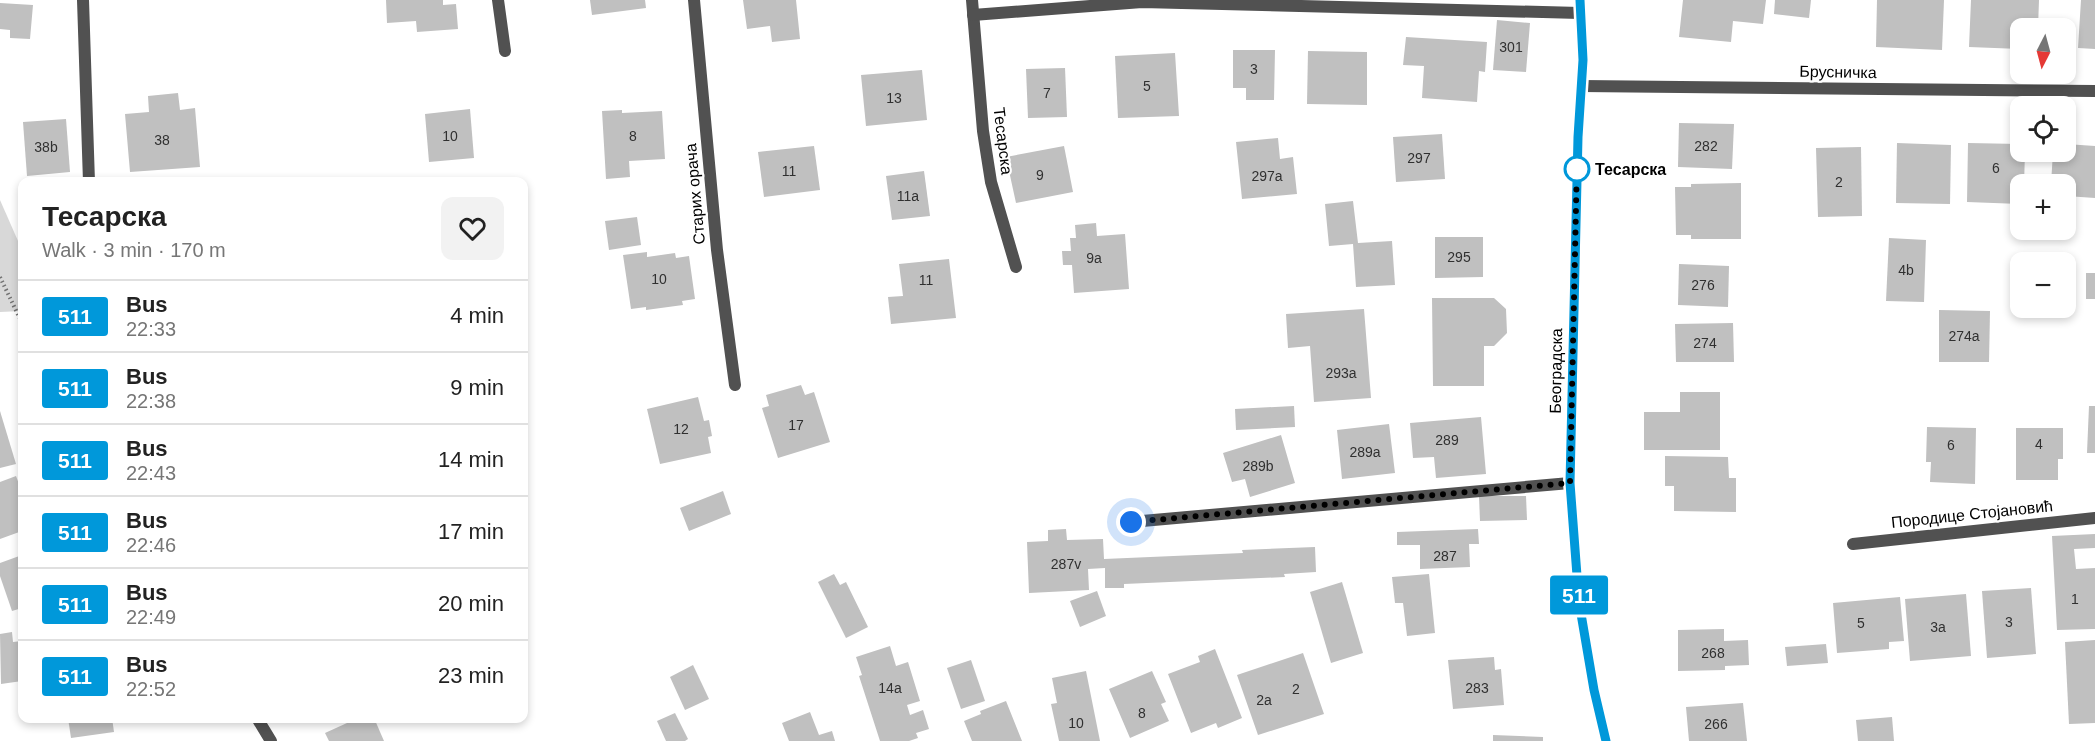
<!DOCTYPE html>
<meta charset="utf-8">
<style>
body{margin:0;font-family:Helvetica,sans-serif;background:#f2f2f2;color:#222;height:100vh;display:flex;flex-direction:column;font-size:22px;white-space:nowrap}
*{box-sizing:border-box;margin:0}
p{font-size:20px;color:#767676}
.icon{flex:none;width:33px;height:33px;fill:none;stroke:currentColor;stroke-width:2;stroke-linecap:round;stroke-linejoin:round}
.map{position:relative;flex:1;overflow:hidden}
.side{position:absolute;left:18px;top:177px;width:510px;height:546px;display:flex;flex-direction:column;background:#fff;border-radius:12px;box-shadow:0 3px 9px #0003}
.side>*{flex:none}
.badge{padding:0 12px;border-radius:4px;font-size:21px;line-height:39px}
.needle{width:39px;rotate:186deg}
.fabs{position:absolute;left:2010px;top:18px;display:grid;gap:12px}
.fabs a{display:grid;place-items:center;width:66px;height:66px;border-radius:12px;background:#fff;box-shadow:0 3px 9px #0003;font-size:30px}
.you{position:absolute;width:30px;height:30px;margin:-15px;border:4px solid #fff;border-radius:50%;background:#1a73e8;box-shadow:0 0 0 9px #1a73e833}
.map>.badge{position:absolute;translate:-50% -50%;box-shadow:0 0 0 3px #fff}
.round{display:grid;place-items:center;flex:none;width:63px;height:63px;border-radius:12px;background:#f2f2f2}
.headline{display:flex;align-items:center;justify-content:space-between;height:102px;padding:0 24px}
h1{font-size:28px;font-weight:700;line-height:45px}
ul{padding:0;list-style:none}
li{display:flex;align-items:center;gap:18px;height:72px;padding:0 24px;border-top:2px solid #e0e0e0}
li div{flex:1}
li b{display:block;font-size:22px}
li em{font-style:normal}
li .badge{min-width:66px;font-weight:700;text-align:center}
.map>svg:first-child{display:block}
.green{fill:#d8d8d8}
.building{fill:#c0c0c0}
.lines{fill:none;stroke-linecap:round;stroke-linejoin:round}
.path{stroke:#737373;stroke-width:4;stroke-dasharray:1.5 3;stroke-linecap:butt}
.service{stroke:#515151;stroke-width:12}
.minor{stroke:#515151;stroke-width:12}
.secondary{stroke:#1e1e1e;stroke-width:12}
.line-casing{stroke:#fff;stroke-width:14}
.line{stroke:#0098da;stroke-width:9}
.walk{stroke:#000;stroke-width:6;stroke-dasharray:0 10.8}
.stop-dot{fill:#fff;stroke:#0098da;stroke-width:3}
.labels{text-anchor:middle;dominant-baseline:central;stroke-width:4.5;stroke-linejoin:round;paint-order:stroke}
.number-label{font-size:14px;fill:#303030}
.street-label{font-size:16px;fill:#000;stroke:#fff}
.stop-label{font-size:16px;font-weight:bold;fill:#000;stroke:#fff;text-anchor:start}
</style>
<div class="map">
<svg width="2095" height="741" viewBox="0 0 2095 741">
<rect width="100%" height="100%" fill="#fff"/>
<polygon class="green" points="0,200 22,250 22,311 0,312"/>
<g class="building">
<polygon points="386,0 443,0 443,5 456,4 458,29 417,32 416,21 387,23"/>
<polygon points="590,0 645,0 646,8 592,15"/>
<polygon points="743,0 796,0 800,39 772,42 770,26 747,29"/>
<polygon points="1683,0 1766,0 1763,24 1733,21 1731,42 1679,37"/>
<polygon points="1775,0 1811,0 1809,18 1774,14"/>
<polygon points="1877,0 1944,0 1942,50 1876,47"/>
<polygon points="1971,0 2039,0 2038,28 2020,28 2020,49 1969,47"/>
<polygon points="2081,0 2095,0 2095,49 2078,48"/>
<polygon points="0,3 33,5 30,39 10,38 10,30 0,29"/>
<polygon points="1497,20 1530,23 1526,72 1493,70"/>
<polygon points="1406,37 1487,42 1485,72 1479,71 1477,102 1422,98 1424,66 1403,65"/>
<polygon points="2066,46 2070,46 2069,77 2051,77 2051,74 2066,74"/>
<polygon points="1233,50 1275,50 1274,100 1246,100 1246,88 1233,88"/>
<polygon points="1308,51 1367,52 1367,105 1307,104"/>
<polygon points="1175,53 1179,116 1118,118 1115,56"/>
<polygon points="1065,68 1067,117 1028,118 1026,69"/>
<polygon points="922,70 927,120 866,126 861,75"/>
<polygon points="178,93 180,110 195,108 200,167 130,172 125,114 149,112 148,96"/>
<polygon points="470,109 474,158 429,162 425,114"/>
<polygon points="622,110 622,113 662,111 665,159 629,161 630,177 606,179 602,111"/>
<polygon points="66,119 70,172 27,176 23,122"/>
<polygon points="1679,123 1734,124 1732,169 1678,167"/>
<polygon points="1442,134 1445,179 1396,182 1393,137"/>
<polygon points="1278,138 1280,159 1293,157 1297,194 1242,199 1236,142"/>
<polygon points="1897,143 1951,145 1950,204 1896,203"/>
<polygon points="1968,143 2020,144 2020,152 2025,152 2024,184 2020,184 2020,204 1967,202"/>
<polygon points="2066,144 2095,146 2095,198 2066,196 2066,184 2051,184 2053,152 2066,152"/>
<polygon points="814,146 820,190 764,197 758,152"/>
<polygon points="1064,146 1073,192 1016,203 1006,157"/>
<polygon points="1861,147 1862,216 1818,217 1816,148"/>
<polygon points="924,171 930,216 892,220 886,176"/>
<polygon points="1741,183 1741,239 1691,239 1691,235 1676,235 1675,187 1691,187 1691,184"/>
<polygon points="1353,201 1358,243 1392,241 1395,285 1356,287 1353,244 1329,246 1325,204"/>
<polygon points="637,217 641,245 609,250 605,221"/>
<polygon points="1096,223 1097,236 1125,234 1129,289 1074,293 1072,265 1063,265 1062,251 1071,251 1070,238 1076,238 1075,225"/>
<polygon points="1435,237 1483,237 1483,277 1435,278"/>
<polygon points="1889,238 1926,240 1924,302 1886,301"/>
<polygon points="647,252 647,257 675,253 676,258 689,256 695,299 682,301 683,305 646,310 646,307 631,309 623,255"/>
<polygon points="949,259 956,318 891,324 888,297 903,296 899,264"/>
<polygon points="1679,264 1729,266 1728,307 1678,305"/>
<rect x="2086" y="273" width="9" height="26"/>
<polygon points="1432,298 1494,298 1506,309 1507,333 1494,346 1484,346 1484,386 1433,386"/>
<polygon points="1364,309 1371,398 1314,402 1310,346 1288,348 1286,314"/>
<polygon points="1939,310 1990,311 1989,362 1939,362"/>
<polygon points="1733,323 1734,362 1676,362 1675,324"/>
<polygon points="801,385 805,395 814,392 830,442 778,458 762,408 769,406 766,395"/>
<polygon points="1680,392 1720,392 1720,450 1644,450 1644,412 1680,412"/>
<polygon points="698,397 704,421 709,420 712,436 708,437 711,453 660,464 647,409"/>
<polygon points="1294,406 1295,427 1236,430 1235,409"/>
<polygon points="2089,406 2095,406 2095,453 2087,453"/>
<polygon points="0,411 16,464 0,468"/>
<polygon points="1481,417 1486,474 1436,478 1434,457 1413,458 1410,423"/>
<polygon points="1389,424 1395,473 1342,479 1337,430"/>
<polygon points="1927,427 1976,428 1975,484 1930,482 1931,462 1926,462"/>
<polygon points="2016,428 2063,428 2063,459 2058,459 2058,480 2016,480"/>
<polygon points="1281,435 1295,483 1250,497 1245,479 1232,482 1223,453"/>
<polygon points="1665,456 1728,457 1729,478 1736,478 1736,512 1674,511 1674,486 1665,486"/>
<polygon points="16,476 22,492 22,531 0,539 0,482"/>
<polygon points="723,491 731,514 689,531 680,508"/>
<polygon points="1479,496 1526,496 1527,520 1480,521"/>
<polygon points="1066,529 1067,540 1103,539 1104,559 1243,553 1242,550 1315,547 1316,572 1284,574 1285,577 1124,584 1124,588 1105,588 1105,568 1088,569 1089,590 1029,593 1027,542 1048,541 1048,530"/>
<polygon points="1478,529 1479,544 1469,544 1470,567 1420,569 1420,545 1397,545 1397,532"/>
<polygon points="2095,534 2095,548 2074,549 2076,569 2095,568 2095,629 2057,630 2052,536"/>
<polygon points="22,555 22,608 12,611 0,576 0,563"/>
<polygon points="834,574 840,585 846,582 868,627 846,638 818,582"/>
<polygon points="1429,574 1435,633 1407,636 1403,603 1395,603 1392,577"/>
<polygon points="1342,582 1363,653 1331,663 1310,592"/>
<polygon points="2031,588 2036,654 1987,658 1982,591"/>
<polygon points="1097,591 1106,616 1080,627 1070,601"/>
<polygon points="1966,594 1971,656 1910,661 1905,599"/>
<polygon points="1900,597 1904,641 1889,642 1889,649 1837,653 1833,603"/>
<polygon points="1724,629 1724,641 1748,640 1749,665 1725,666 1725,670 1678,671 1678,630"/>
<polygon points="12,632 13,642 22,641 22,681 1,684 0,634"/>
<polygon points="2095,640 2095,723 2069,724 2065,642"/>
<polygon points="1826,644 1828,663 1787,666 1785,647"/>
<polygon points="890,646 896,666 908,662 920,701 907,705 910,715 923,710 929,729 916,733 918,738 909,741 880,741 859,676 862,675 856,657"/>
<polygon points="1215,649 1242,718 1218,728 1216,723 1191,733 1168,674 1200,662 1198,656"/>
<polygon points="1303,653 1324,714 1258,735 1237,675"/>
<polygon points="1494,657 1495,670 1501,669 1504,705 1453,709 1448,660"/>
<polygon points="971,660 985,701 961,709 947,668"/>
<polygon points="693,665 709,699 685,710 670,677"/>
<polygon points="1086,671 1100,741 1059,741 1051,704 1057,703 1052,678"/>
<polygon points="1152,671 1166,702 1161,704 1169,721 1130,738 1109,689"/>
<polygon points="1006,701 1022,741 972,741 964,721 981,714 980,711"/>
<polygon points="1743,703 1747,741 1689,741 1686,707"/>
<polygon points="810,712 819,735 832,731 835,741 789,741 782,723"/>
<polygon points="675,713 688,739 685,741 666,741 657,721"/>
<polygon points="1892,717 1894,741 1858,741 1856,720"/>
<polygon points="68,718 112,718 114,732 71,738"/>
<polygon points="358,718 374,718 384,741 329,741 325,733"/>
<polygon points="1493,735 1543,737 1543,741 1493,741"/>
</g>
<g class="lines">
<polyline class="path" points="0,277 22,323"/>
<polyline class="service" points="1131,522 1570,483"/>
<g class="minor">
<polyline points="83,0 89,182"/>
<polyline points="498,0 505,51"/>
<polyline points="694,0 717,250 735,385"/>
<polyline points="972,0 983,131 991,182 1016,267"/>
<polyline points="973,15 1142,2 1580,13"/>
<polyline points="1581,86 2095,91"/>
<polyline points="1853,544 2095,518"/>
<polyline points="257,718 271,741"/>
</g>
<polyline class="secondary" points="1580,0 1583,60 1578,137 1570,483 1579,602 1594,690 1606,741"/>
</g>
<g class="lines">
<defs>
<polyline id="line" points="1580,0 1583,60 1578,137 1570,483 1579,602 1594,690 1606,741"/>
</defs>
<use href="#line" class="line-casing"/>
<use href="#line" class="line"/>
<polyline class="walk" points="1131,522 1570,483 1577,161 1577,169"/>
</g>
<circle class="stop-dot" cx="1577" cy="169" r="12"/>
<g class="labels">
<g class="number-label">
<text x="1511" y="47">301</text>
<text x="1254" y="69">3</text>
<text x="1147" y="86">5</text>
<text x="1047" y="93">7</text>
<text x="894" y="98">13</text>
<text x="450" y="136">10</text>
<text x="633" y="136">8</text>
<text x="162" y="140">38</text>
<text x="1706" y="146">282</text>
<text x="46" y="147">38b</text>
<text x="1419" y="158">297</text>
<text x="1996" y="168">6</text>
<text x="789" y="171">11</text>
<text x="1040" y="175">9</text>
<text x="1267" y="176">297a</text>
<text x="1839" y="182">2</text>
<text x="908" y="196">11a</text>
<text x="1459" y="257">295</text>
<text x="1094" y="258">9a</text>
<text x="1906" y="270">4b</text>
<text x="659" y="279">10</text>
<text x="926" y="280">11</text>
<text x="1703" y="285">276</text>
<text x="1964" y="336">274a</text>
<text x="1705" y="343">274</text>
<text x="1341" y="373">293a</text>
<text x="796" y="425">17</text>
<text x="681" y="429">12</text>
<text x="1447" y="440">289</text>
<text x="2039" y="444">4</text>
<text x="1951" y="445">6</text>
<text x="1365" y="452">289a</text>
<text x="1258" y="466">289b</text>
<text x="1445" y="556">287</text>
<text x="1066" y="564">287v</text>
<text x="2075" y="599">1</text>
<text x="2009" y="622">3</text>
<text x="1861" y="623">5</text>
<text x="1938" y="627">3a</text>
<text x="1713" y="653">268</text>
<text x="890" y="688">14a</text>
<text x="1477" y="688">283</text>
<text x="1296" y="689">2</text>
<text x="1264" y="700">2a</text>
<text x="1142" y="713">8</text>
<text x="1076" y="723">10</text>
<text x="1716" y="724">266</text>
</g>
<g class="street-label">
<text transform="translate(1838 72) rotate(1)">Брусничка</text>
<text transform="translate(1003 141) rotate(83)">Тесарска</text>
<text transform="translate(695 194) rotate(-95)">Старих орача</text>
<text transform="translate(1556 371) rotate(-89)">Београдска</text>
<text transform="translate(1972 514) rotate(-6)">Породице Стојановић</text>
</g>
<g class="stop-label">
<text x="1595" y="169">Тесарска</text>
</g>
</g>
</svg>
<div class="fabs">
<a><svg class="needle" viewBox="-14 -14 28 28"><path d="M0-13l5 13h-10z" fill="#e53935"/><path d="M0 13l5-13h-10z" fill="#767676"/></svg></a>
<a><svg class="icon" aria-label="locate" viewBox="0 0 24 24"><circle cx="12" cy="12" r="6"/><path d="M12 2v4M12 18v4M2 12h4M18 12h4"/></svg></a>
<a>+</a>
<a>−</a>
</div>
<div class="you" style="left:1131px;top:522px"></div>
<b class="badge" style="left:1579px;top:595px;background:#0098da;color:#fff">511</b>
<section class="side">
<div class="headline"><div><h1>Тесарска</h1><p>Walk · 3 min · 170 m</p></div><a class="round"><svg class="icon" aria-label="heart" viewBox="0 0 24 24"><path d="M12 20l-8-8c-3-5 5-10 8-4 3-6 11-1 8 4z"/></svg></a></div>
<ul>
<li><span class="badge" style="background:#0098da;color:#fff">511</span><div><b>Bus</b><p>22:33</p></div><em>4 min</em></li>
<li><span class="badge" style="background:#0098da;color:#fff">511</span><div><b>Bus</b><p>22:38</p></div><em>9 min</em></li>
<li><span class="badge" style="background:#0098da;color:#fff">511</span><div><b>Bus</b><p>22:43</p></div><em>14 min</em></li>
<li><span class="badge" style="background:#0098da;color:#fff">511</span><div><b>Bus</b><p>22:46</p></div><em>17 min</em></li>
<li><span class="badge" style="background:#0098da;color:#fff">511</span><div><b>Bus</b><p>22:49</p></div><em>20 min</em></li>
<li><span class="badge" style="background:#0098da;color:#fff">511</span><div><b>Bus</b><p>22:52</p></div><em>23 min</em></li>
</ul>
</section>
</div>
